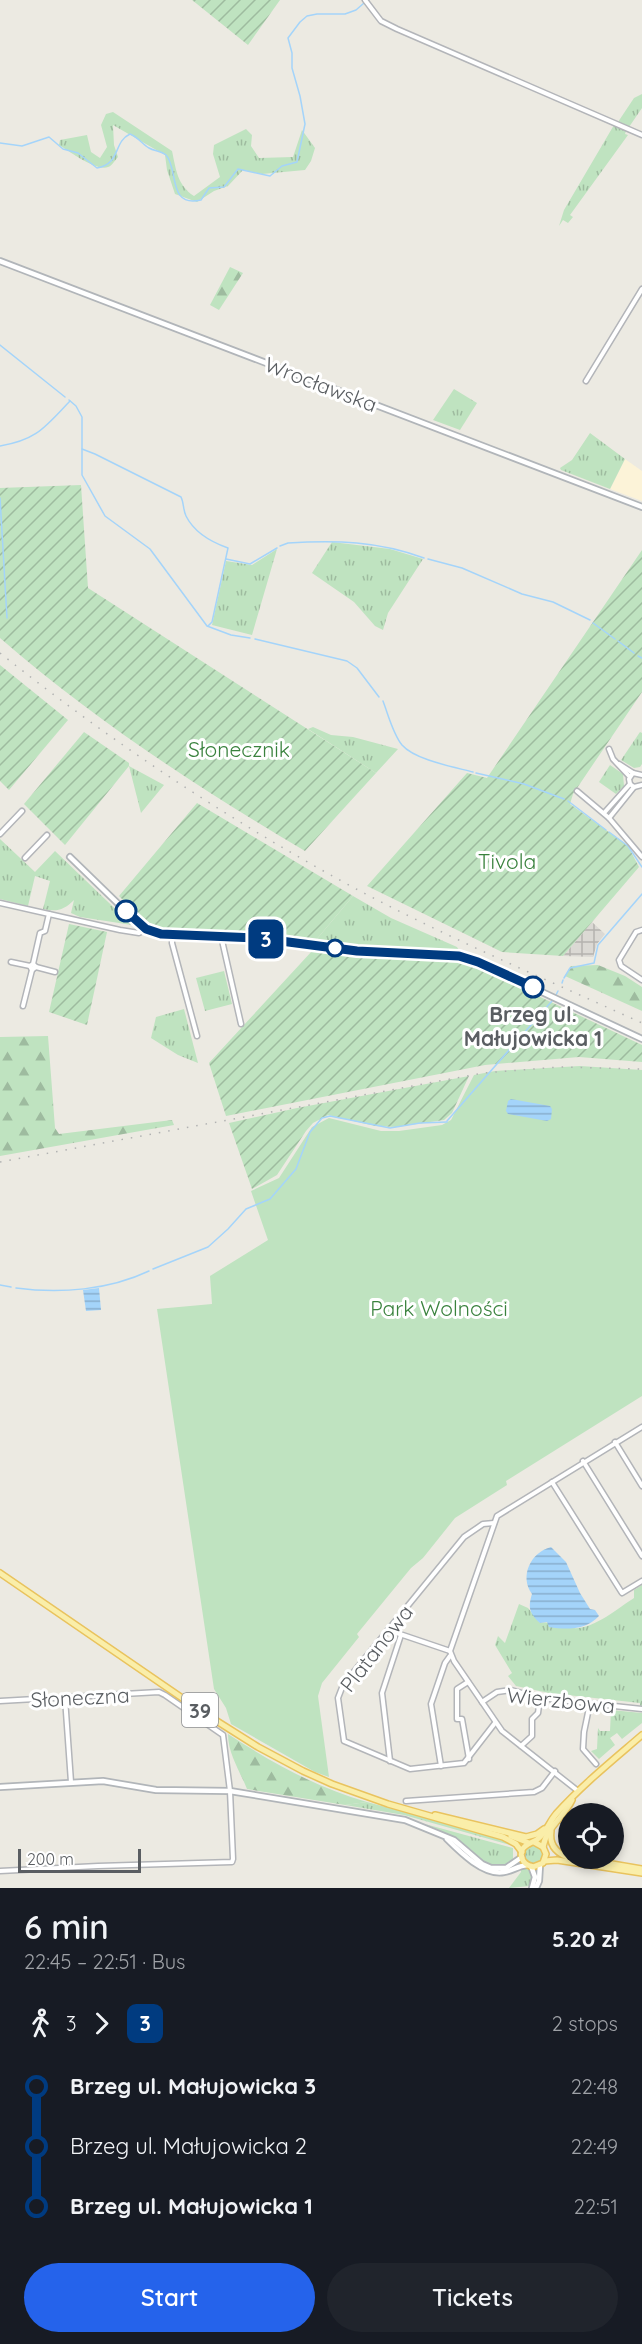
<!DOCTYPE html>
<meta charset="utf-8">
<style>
body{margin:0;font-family:Quicksand,sans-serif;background:#20242c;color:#f1f3f6;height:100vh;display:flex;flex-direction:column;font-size:22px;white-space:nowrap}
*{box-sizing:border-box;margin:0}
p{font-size:20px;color:#9ea1a6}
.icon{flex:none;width:33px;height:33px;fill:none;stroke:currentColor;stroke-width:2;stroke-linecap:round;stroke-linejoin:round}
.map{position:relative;height:1888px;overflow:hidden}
.sheet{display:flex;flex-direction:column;background:#171b24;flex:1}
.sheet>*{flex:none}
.badge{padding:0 12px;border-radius:9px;font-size:21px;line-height:39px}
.fabs{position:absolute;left:558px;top:1803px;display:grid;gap:12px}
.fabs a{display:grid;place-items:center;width:66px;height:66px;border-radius:50%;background:#171b24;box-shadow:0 3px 9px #0003;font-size:30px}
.scale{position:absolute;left:18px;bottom:15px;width:123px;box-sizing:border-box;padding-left:6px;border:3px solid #5a5e62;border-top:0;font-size:16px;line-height:21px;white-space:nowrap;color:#5a5e62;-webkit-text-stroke:4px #fff;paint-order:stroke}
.map>.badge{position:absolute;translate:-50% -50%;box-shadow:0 0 0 3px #fff}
.legs{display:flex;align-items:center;gap:9px;height:66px;padding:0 24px;font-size:20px}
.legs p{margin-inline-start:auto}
.head{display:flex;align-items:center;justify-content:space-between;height:102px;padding:0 24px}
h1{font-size:33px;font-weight:600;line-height:45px}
.action{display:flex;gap:12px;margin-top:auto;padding:12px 24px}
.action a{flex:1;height:69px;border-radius:36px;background:#2563eb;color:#fff;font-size:24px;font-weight:600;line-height:69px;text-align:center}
.action a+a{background:#20242c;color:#f1f3f6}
ul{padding:0 24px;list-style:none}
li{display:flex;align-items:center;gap:21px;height:60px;font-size:22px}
li i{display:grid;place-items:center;width:9px;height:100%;margin:0 8px;background:currentColor}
li i::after{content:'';width:15px;height:15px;margin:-8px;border:4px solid;border-radius:50%;background:#171b24}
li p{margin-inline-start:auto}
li:first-child i{background:linear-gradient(#0000 50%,currentColor 0)}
li:last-child i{background:linear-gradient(currentColor 50%,#0000 0)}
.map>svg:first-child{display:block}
.commercial{fill:#fcf3d8}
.industrial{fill:url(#industrial-grid)}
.grass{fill:url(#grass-tufts)}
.forest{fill:url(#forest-firs)}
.park{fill:#bfe3c0}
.garden{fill:url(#garden-furrows)}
.water{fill:url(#water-rules)}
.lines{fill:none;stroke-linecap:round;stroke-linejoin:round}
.stream{stroke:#a4d4fa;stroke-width:1.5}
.street-casing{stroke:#b3b5b9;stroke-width:7}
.secondary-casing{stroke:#b1b5b9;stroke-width:8}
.primary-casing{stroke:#e9c35e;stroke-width:8}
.street{stroke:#fff;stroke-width:4}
.secondary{stroke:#fff;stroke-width:4.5}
.primary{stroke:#faeea9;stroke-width:5}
.rail{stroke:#b1b2b2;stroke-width:1.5;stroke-dasharray:1.5 8;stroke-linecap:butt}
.line-1-casing{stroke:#fff;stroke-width:14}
.line-1{stroke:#003b80;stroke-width:9}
.stop-1-dot{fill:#fff;stroke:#003b80;stroke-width:3}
.labels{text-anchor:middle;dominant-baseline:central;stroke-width:6;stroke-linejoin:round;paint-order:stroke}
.shield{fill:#fff;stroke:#8c8e91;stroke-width:1.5}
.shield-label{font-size:20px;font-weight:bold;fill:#5a5e62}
.street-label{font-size:21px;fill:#5a5e62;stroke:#fff}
.park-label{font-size:21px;fill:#39823d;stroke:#fff}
.stop-label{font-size:21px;font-weight:bold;fill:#5a5e62;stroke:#fff}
</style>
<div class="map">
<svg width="642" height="1888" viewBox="0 0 642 1888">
<defs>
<pattern id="industrial-grid" width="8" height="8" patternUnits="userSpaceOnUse" patternTransform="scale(1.5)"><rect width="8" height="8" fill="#dbd9d4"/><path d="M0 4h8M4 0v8" fill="none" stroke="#b5b3af"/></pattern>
<pattern id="grass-tufts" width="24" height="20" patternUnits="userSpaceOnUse" patternTransform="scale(1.5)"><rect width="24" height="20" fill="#bfe3c0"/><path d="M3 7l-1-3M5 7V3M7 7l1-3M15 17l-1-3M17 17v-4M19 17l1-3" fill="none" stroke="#9ebb9f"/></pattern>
<pattern id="forest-firs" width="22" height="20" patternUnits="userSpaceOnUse" patternTransform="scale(1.5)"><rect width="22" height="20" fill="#bfe3c0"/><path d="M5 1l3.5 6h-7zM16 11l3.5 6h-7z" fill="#9ebb9f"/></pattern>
<pattern id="garden-furrows" width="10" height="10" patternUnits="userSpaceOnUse" patternTransform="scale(1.5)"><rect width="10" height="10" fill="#bfe3c0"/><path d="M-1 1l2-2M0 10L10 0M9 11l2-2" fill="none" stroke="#9ebb9f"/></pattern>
<pattern id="water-rules" width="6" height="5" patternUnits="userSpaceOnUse" patternTransform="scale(1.5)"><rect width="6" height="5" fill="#a4d4fa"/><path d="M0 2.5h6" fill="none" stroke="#89afce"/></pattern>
</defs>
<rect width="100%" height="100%" fill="#eceae2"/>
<polygon class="commercial" points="625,459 642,471 642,501 610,489"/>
<polygon class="industrial" points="592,922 605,934 597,944 593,957 563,956"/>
<g class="grass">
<polygon points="642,94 642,108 629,127 618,122 634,98"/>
<path d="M113,112l59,39c4,18 5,34 22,45l26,-19 -7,-23 1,-9 32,-16 6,6 -1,11 8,12 34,-1 9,-27 13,18 -4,13 -6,9 -43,4 -19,-4 -15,16 -14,5 -17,11 -22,-8 -8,-24 -2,-15 -52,-30 1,20 4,12c-3,3 -6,9 -10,10 -11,5 -39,-16 -49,-22l1,-5 27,-5 4,17 9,6 7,-11 -6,-22 5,-11z"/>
<polygon points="614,125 626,131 625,134 628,135 570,215 573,217 568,223 563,220 559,226 564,210"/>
<polygon points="454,389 477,403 460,430 433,420"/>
<polygon points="590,433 625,459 610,489 561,470 560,468 572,460"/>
<polygon points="332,542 390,549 423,559 388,613 383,630 375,626 354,602 312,573"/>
<polygon points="277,549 252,635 212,625 226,561 252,565"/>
<polygon points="313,727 331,735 353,737 398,749 376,773 308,729"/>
<polygon points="640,732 642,733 642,764 640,767 634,768 621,760"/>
<polygon points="610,765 623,774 624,786 616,794 599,782"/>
<polygon points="129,766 164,785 141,813"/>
<path d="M0,839l35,33 20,-21 77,74 -52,-8 -9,-4 3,-13c-10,10 -17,12 -31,9l7,-28 -15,-5 -7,30 -28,-7z"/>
<polygon points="353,896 391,918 457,947 460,952 367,947 316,940"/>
<polygon points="224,971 232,1004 205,1011 196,978"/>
<polygon points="184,1009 198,1063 178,1055 151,1038 156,1017"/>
<path d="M642,1585v122h-2v-4l-91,-10 -33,-7 -8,-10 4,-3 -17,-28 3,-9 7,7 14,-39 9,4 12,15c12,-2 22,3 33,5 20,2 45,-20 61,-30v-8z"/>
<polygon points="611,1710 642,1713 642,1723 622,1739 617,1733 610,1738 615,1745 599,1759 591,1751 597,1749 598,1728 600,1731 610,1731"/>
<polygon points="367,1802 501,1838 513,1844 510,1845 404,1815 345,1805"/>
<path d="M425,1824l88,24v14c-24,13 -36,-8 -53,-20 -11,-8 -23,-13 -35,-18z"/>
<circle cx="533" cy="1855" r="9"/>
<polygon points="526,1867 530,1869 533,1878 530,1886 509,1888 521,1872 521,1868"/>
</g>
<g class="forest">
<polygon points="230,267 243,273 219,310 210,305"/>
<polygon points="598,965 625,976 642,987 642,1011 565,976 571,966"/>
<polygon points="48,1036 55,1128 59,1134 172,1120 174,1125 0,1156 0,1037"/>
<path d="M228,1734c43,28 89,54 139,68l-22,3 -98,-16c-7,-18 -19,-35 -19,-55z"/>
</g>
<polygon class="park" points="580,1066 642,1070 642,1396 506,1481 507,1485 455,1518 423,1558 411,1568 357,1634 359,1637 322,1683 318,1696 329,1777 315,1772 231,1724 226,1708 214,1689 157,1309 212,1304 210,1276 268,1240 251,1191 279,1178 312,1127 329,1118 381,1131 399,1131 442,1125 451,1120 474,1075 495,1071"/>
<g class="garden">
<polygon points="192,0 280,0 248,45"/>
<path d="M81,485l7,103 288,185 -71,78c-108,-64 -209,-130 -305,-213v-150z"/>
<polygon points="642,550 642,692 573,794 570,804 628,846 639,867 563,956 502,952 367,886 467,773 487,778"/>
<polygon points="0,665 68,720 9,790 0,781"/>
<polygon points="84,732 129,763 129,766 65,845 24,804"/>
<polygon points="197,803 353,896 316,940 223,932 164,931 148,925 119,896"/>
<polygon points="69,924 107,932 87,1025 49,1012"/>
<polygon points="312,951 464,961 642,1045 642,1062 579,1057 485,1065 226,1116 209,1063"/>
<polygon points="469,1076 452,1113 444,1120 396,1127 375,1126 328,1115 313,1123 306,1131 277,1175 252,1189 229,1123 297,1108"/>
</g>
<g class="water">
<polygon points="511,1099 550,1106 552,1109 551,1119 547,1121 508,1114 506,1111 508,1101"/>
<polygon points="99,1288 101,1310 86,1311 83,1290"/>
<path d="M551,1547l15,15 14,31 10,16 5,1 4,6c-13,14 -32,14 -50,11l-2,-5 -7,1c-11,-10 -12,-16 -8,-29 -13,-18 -1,-42 19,-47z"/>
</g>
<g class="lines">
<g class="stream">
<polyline points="368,1 369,0"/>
<path d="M0,143l22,3 27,-9 14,12 15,4 19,15c24,-4 16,-26 33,-34 8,3 12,10 19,14 5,3 12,3 17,7 13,14 1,53 35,45l8,-12 15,-1 14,-18 32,7 12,-10 15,-4 8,-38 -5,-28 -8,-28v-15l-4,-15 12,-16 7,-6 10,-2h28l11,-4 8,-7"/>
<polyline points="0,345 65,397"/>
<polyline points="69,400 76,406 82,417 82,475 105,516 150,549 207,626 231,635 250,638"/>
<path d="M0,446c37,-6 45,-19 70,-45"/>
<path d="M82,449l13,5 86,43c3,6 2,13 5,19 8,16 25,26 42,32l-16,74 -4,4"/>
<polyline points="0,498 7,618"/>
<path d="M280,546l8,-3c48,-3 90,-2 136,15"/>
<polyline points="226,559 250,564 277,548"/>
<polyline points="428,559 462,568 522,594 553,602 590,620"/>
<polyline points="593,623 615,639"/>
<polyline points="255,639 347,661 357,668 379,697"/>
<polyline points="618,641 634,653"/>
<polyline points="638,656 642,658"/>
<path d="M383,701c5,13 10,33 19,44 13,15 52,22 71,27"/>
<polyline points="476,773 524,784 564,799"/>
<polyline points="568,801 606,830"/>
<polyline points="609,832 628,846 642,867"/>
<polyline points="564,978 570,968 594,963 598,945 642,894"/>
<polyline points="562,983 563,980"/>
<polyline points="556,995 558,991"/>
<polyline points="447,1121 552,1001"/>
<polyline points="153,1269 208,1247 228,1229 246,1209 270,1199 296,1169 310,1132 322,1118 330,1116 390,1128 420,1123 447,1122"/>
<polyline points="0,1285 11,1287"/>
<path d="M16,1288c44,6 93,2 133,-17"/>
</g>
<defs>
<g id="street">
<polyline points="365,0 381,21 397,29 642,135"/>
<polyline points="586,381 642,289"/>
<polyline points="609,749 613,759 629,776"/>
<polyline points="619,764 633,773"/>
<polyline points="642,775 633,773 629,779 630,784 634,787 642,785"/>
<polyline points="577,791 609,818 642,857"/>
<polyline points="604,813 630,784"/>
<polyline points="609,818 634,787"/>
<polyline points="0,834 22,811"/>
<polyline points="25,858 47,835"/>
<polyline points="0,903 120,930 139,933 146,929"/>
<polyline points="642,930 636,932 619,960 621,966 642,980"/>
<polyline points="172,935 172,943 197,1036"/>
<polyline points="221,936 241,1024"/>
<polyline points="11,962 30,966"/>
<polyline points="33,964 36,967 32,970 30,966 33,964 40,933 45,931 49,914"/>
<polyline points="36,967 55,972"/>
<polyline points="23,1006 32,970"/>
<polyline points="615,1442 642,1486"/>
<polyline points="583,1461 642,1556"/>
<polyline points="552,1482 622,1593 642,1581"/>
<polyline points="494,1523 483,1524 464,1537 343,1685 338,1698 344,1741 410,1769 464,1763 495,1723"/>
<polyline points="388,1630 450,1651"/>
<polyline points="468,1682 457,1689 457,1719 462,1719 469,1759"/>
<polyline points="65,1698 71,1782"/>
<polyline points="0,1701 159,1692 165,1695 223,1735 230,1791 233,1859 232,1862 98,1866 0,1871"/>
<polyline points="482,1702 497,1692 511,1690 540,1698 642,1709"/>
<polyline points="590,1703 584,1732 583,1749 596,1764"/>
<polyline points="521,1746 532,1736 532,1719 538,1713 540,1698"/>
<polyline points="390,1761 382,1693 401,1635"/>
<polyline points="441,1766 431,1704 445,1663 450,1656"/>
<polyline points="578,1791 502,1731 454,1661 450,1651 497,1516 642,1427"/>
<polyline points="406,1801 534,1792 542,1788 555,1771"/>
</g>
<g id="secondary">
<polyline points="0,261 642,507"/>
<polyline points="70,857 139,924 157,933 258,938 373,953 452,955 478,962 642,1039"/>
<polyline points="0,1787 103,1781 156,1790 230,1791 405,1820 454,1840 482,1864 491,1868 506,1868 522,1857"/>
<path d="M447,1839c13,13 37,37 57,33 8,-1 14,-6 23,-7"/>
<polyline points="531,1866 535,1877 532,1888"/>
<polyline points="536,1888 539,1881 540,1865"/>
</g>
<g id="primary">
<polyline points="0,1573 204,1713 258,1747 303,1771 332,1784 388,1804 503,1837 516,1844 522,1852"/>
<polyline points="435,1815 526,1837 537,1834 544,1829"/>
<path d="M551,1831c-2,13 4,21 16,26"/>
<polyline points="511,1836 529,1843"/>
<path d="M534,1842l9,5 3,7 -3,9 -10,4c-8,-2 -14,-8 -11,-17 4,-8 13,-7 18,-13 7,-7 10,-16 16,-23 26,-29 57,-54 86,-79"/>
<path d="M543,1847c3,-19 21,-30 29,-47"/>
<polyline points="577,1858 642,1869"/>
<polyline points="544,1861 557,1860 642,1873"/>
</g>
</defs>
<use href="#street" class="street-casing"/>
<use href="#secondary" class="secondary-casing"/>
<use href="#primary" class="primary-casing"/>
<use href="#street" class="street"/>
<use href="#secondary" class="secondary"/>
<use href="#primary" class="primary"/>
<g class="rail">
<path d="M0,653c109,87 224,164 347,231 96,52 196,94 295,139"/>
<polyline points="0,1162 483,1073 560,1067 642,1069"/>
</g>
</g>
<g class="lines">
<defs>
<polyline id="line-1" points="126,911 146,929 161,934 258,938 357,951 459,956 478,962 533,987"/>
</defs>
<use href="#line-1" class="line-1-casing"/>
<use href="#line-1" class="line-1"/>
</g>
<g class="stop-1-dot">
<circle cx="126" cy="911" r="10"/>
<circle cx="335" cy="948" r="8"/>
<circle cx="533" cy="987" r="10"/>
</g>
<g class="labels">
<rect class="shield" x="182" y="1693" width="36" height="34" rx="4.5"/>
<g class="shield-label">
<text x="200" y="1710">39</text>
</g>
<g class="street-label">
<text transform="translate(321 384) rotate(21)">Wrocławska</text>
<text transform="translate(376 1648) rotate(-52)">Platanowa</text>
<text transform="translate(80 1697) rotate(-3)">Słoneczna</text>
<text transform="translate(561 1700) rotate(6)">Wierzbowa</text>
</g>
<g class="park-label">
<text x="239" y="749">Słonecznik</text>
<text x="507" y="861">Tivola</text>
<text x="439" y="1308">Park Wolności</text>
</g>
<g class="stop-label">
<text x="533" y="1014">Brzeg ul.<tspan x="533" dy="24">Małujowicka 1</tspan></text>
</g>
</g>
</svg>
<div class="fabs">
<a><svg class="icon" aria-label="locate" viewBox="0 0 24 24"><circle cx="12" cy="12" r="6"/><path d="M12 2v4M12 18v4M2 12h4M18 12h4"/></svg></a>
</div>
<div class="scale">200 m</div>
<b class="badge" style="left:266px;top:939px;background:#003b80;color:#fff">3</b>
</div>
<section class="sheet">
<div class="head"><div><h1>6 min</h1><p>22:45 – 22:51 · Bus</p></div><b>5.20 zł</b></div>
<div class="legs"><svg class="icon" aria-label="walk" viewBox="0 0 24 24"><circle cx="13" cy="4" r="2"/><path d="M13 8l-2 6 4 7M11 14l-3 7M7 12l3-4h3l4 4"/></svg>3<svg class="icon" aria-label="forward" viewBox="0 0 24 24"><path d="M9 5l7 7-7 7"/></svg><b class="badge" style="background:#003b80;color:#fff">3</b><p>2 stops</p></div>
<ul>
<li><i style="color:#003b80"></i><b>Brzeg ul. Małujowicka 3</b><p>22:48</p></li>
<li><i style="color:#003b80"></i><span>Brzeg ul. Małujowicka 2</span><p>22:49</p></li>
<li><i style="color:#003b80"></i><b>Brzeg ul. Małujowicka 1</b><p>22:51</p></li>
</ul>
<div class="action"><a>Start</a><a>Tickets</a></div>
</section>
